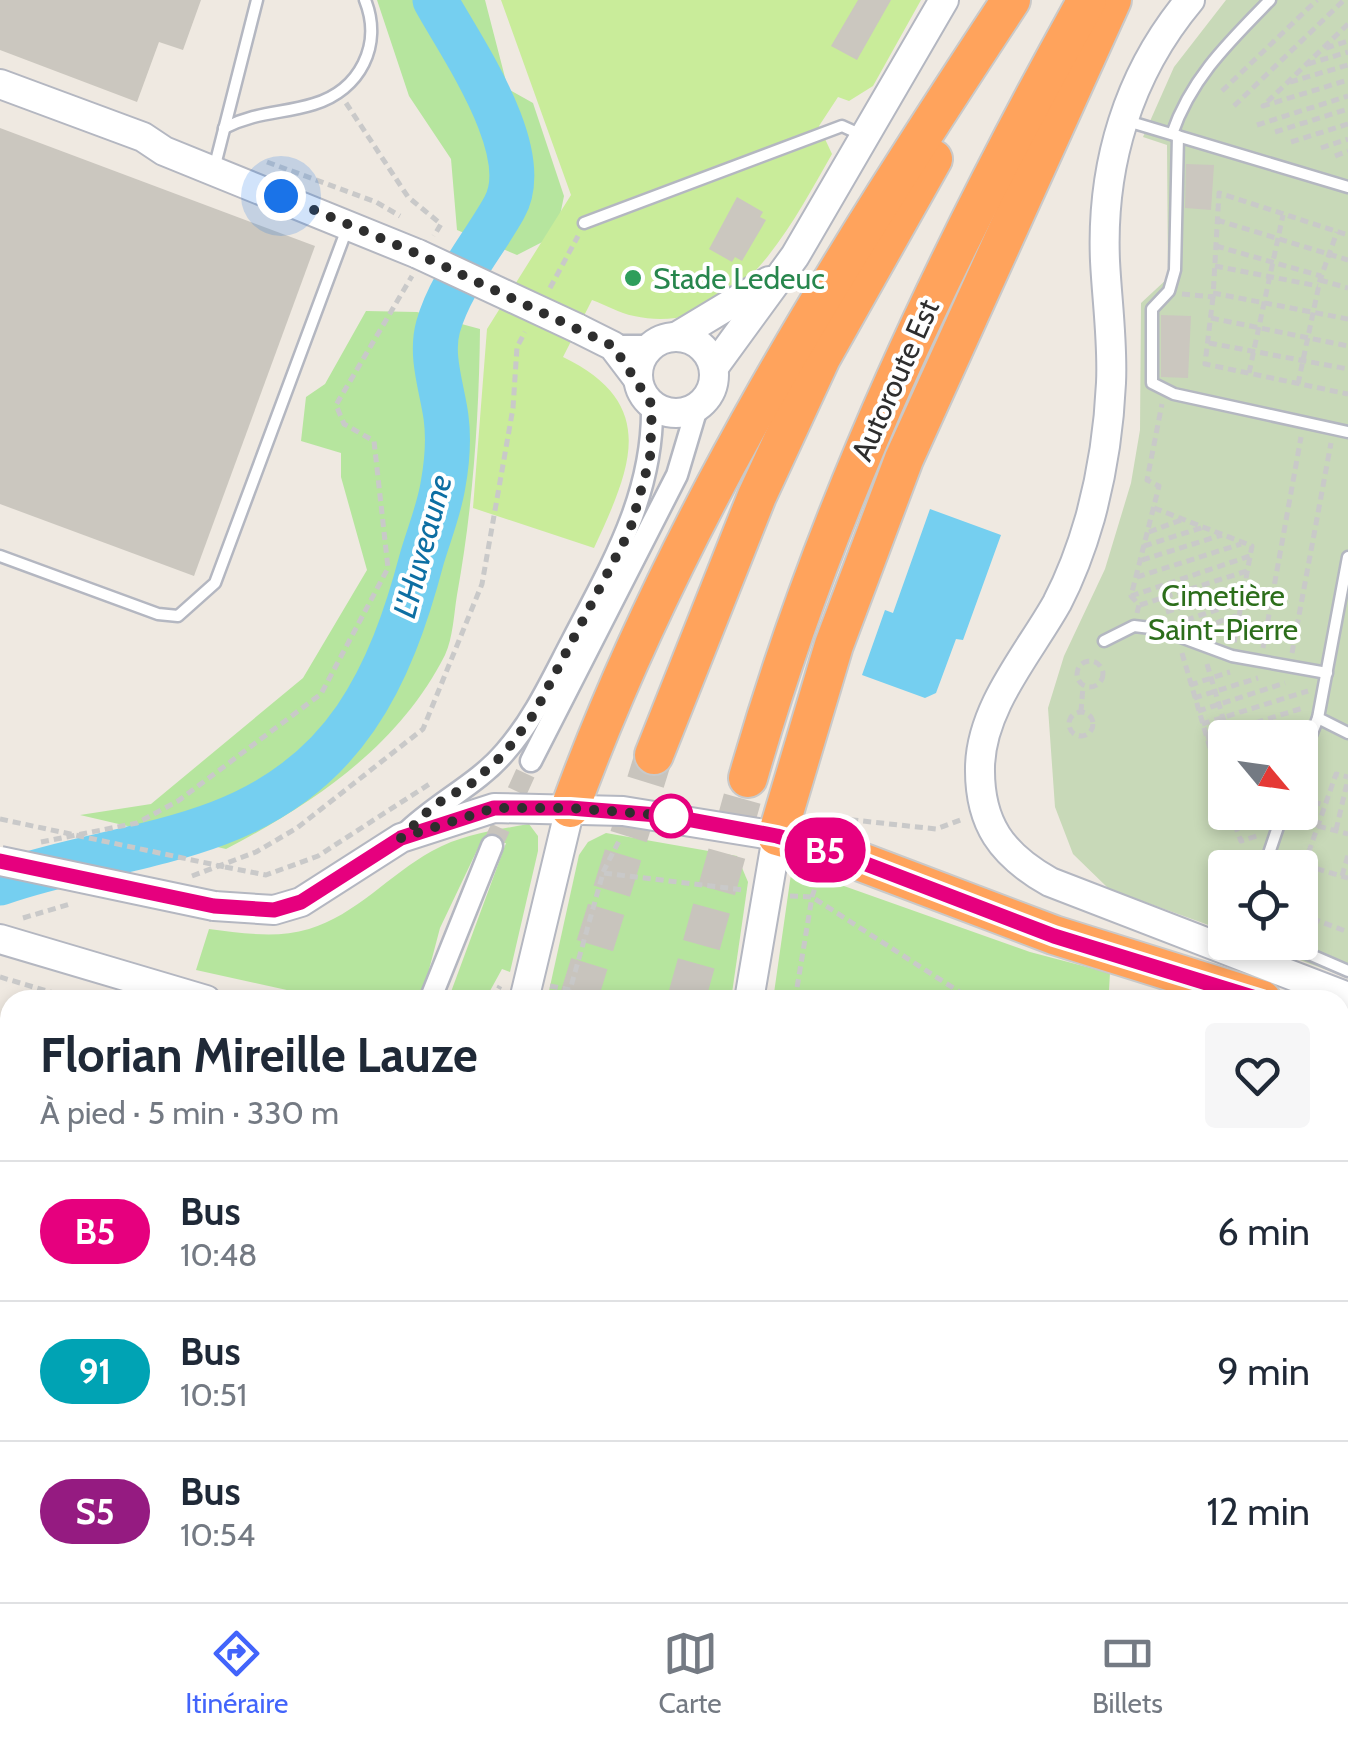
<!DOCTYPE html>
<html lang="fr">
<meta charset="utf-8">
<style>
body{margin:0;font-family:Cabin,sans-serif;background:#f6f6f7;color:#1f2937;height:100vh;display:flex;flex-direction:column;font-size:38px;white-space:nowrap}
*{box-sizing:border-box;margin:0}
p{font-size:32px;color:#747a83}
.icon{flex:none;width:55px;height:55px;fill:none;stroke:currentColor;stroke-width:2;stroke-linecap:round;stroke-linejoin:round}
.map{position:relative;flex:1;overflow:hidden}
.details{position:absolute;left:0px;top:990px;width:1350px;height:612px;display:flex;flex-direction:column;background:#fff;border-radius:30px 30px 0 0;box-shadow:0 5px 15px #0003}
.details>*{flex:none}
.badge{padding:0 20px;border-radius:32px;font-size:35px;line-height:65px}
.needle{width:65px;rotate:119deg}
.buttons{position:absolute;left:1208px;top:720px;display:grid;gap:20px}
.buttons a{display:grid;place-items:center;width:110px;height:110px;border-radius:10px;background:#fff;box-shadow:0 5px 15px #0003;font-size:50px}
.you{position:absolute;width:50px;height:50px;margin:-25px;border:8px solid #fff;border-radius:50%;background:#1a73e8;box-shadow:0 0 0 15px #1a73e833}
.map>.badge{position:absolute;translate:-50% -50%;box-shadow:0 0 0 5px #fff}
.round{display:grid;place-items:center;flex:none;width:105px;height:105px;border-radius:10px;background:#f6f6f7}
.overview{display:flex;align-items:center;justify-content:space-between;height:170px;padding:0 40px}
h1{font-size:48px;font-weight:800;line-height:75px}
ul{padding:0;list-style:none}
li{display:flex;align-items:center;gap:30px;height:140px;padding:0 40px;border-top:2px solid #e0e1e3}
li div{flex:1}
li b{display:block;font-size:38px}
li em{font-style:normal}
li .badge{min-width:110px;font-weight:700;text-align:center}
.tab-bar{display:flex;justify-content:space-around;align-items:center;height:140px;border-top:2px solid #e0e1e3;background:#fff;font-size:28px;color:#747a83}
.tab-bar a{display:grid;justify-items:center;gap:5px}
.tab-bar .on{color:#4264fb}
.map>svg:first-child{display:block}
.green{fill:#b6e59e}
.cemetery{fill:#c8d9b8;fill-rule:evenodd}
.pitch{fill:#c9ec9a}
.water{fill:#75cff0}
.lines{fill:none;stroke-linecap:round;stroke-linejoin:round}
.river{stroke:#75cff0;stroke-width:45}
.building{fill:#cbc7bf}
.street-tunnel{stroke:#c8c4bd;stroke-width:20;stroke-dasharray:20 10;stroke-linecap:butt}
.highway-tunnel{stroke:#c8c4bd;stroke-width:38;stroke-dasharray:38 19;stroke-linecap:butt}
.lane-casing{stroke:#b4b7c1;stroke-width:15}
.street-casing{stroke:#b4b7c1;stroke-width:25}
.secondary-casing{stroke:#b4b7c1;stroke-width:32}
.highway-casing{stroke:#c9c9c9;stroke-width:42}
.path{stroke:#c9c9c9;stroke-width:5;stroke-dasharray:8 5;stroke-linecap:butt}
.lane{stroke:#fff;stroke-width:10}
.street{stroke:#fff;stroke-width:20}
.secondary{stroke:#fff;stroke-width:28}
.highway{stroke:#ffa35c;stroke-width:38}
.secondary-bridge-casing{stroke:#b4b7c1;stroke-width:32;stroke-linecap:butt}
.path-bridge{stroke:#c9c9c9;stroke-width:5;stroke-dasharray:8 5;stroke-linecap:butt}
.secondary-bridge{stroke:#fff;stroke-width:28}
.line-casing{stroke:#fff;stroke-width:22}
.line{stroke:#e6007e;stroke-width:15}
.walk{stroke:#2e2e2e;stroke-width:10;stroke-dasharray:0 18}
.leisure-dot{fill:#2e9e5b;stroke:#fff;stroke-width:4}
.stop-dot{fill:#fff;stroke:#e6007e;stroke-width:5}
.labels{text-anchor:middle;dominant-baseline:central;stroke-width:8;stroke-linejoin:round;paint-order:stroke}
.leisure-label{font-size:30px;fill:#27864d;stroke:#fff;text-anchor:start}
.street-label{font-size:30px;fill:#2e2e2e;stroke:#fff}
.park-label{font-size:30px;fill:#2c6e1b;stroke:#fff}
.water-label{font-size:32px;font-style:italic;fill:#0d6fa3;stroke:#fff}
</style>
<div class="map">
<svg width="1348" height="1602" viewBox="0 0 1348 1602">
<rect width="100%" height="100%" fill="#efe9e1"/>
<g class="green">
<polygon points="377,0 485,0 508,89 533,103 564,196 556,235 517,255 457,230 451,159 409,96"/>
<path d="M366,311l51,1 63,17c-1,88 -7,178 -23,266 -3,18 -4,43 -12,60 -46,91 -131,148 -219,194l-146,-34 71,-11 152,-126 64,-108 -26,-93v-24l-40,-12 5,-44 19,-13z"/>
<path d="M529,824l9,12v15l-28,121 -8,-3 -17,31h-37l58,-157 -26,1 -40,84 -19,72h-89l-136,-30 13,-41c33,4 67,10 100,0 47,-14 81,-55 123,-78 31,-17 63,-21 97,-27z"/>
<polygon points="606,833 737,856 748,882 731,1000 547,1000 579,855 588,842"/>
<polygon points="796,869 1030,952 1110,973 1109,990 1147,1000 773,1000 791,874"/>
</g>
<path class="cemetery" d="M1226,0h122v978l-93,-35 45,-1v-74h-75v63l-116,-42 -36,-35 -18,-47 -7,-99 16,-52 41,-87 26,-86 9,-53 1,-127 27,-25 -1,-133 -24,-8 31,-70zM1225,738h75v74h-75z"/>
<path class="pitch" d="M501,0h420l-48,86 -24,15 -11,-4 -19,29 13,28c-41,71 -96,185 -198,162 -15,-3 -28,-11 -42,-16l-29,57c97,47 68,111 31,191l-121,-40 14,-179 84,-134z"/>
<polygon class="water" points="930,509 1001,535 963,640 956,639 936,693 925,698 862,675 885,610 893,613"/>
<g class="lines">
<path class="river" d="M0,883c71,-25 148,-33 219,-60 126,-48 171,-144 203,-265 7,-24 17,-48 21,-73 4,-22 6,-46 3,-68 -4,-29 -16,-61 -8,-90 12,-43 44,-80 66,-119 32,-55 -42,-159 -69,-208"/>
</g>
<g class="building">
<polygon points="0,0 201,0 183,50 159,42 137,102 0,50"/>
<polygon points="858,0 891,0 857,60 831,46"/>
<polygon points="0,128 315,246 194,576 0,504"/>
<polygon points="1186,164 1214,165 1211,210 1185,208"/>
<polygon points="737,197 763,212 760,217 766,220 742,261 735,257 732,262 709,249"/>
<polygon points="1161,315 1191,316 1188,378 1161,377"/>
</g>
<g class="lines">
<polyline class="street-tunnel" points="492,846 531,761"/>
<g class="highway-tunnel">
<polyline points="578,1000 654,755"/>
<polyline points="686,1000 748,778"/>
<polyline points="1340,1126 1348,1129"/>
</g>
<defs>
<g id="lane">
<polyline points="1124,120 1348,187"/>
<path d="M224,128c34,-17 58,-14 90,-24 46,-14 69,-59 51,-104"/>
<path d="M1172,134c19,-56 57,-92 98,-134"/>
<polyline points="1178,136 1175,270 1169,291 1152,309 1152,383 1174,394 1348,432"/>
<polyline points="214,169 257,0"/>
<polyline points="584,223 842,126 864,136"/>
<polyline points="0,556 158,614 178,616 215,583 348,226"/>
<polyline points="1348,557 1318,718 1348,733"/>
<polyline points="1104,641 1134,626 1159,629 1232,656 1327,673"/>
<polyline points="1300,762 1318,718"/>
<polyline points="1264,868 1283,812"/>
<polyline points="1281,942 1348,971"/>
<polyline points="1340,1320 1348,1318"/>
<polyline points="1340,1383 1348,1394"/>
<polyline points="1022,1592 1025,1602"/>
<polyline points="1084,1592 1087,1602"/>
<polyline points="1335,1592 1339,1602"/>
<polyline points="596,1602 616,1592"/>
</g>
<g id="street">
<polyline points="613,346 652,346"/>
<polyline points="531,761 677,475 697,408"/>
<path d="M405,834c31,-31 72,-49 100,-82 29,-33 47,-73 67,-111 40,-77 82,-147 80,-236"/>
<polyline points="430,1000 492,846"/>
<polyline points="0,1035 10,1037"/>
<polyline points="0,1289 10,1292"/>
<polyline points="0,1520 10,1523"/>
<polyline points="50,1602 52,1592"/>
<polyline points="318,1602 321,1592"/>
</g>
<g id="secondary">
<path d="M1190,0c-62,74 -89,165 -85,261 2,40 8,82 6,122 -2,45 -9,91 -21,135 -8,28 -20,60 -33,85 -28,50 -76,104 -77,164 -1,57 22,88 70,115l298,115"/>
<polyline points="0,84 143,137 164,151 418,254"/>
<polyline points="577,328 613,346 638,379"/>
<polyline points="676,337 769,281"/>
<circle cx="676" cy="375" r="38"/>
<polyline points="714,367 795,256 944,0"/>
<polyline points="214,906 274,910 301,902 401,838 494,808 623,811 777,836 749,1000"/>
<polyline points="0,939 206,1000"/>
<polyline points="524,1000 570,808"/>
<polyline points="1340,1209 1348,1213"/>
<polyline points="569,1602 572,1592"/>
</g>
<g id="highway">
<polyline points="1112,0 904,459 834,645 777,836 840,854 1054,935 1262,1000"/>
<polyline points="654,755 757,496 821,358 933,159"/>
<path d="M748,778c78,-274 201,-530 339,-778"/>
<path d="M570,808c106,-291 272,-551 441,-808"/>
<polyline points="1340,1028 1348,1031"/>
<polyline points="1340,1069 1348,1072"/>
<polyline points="1340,1171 1348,1175"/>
<polyline points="348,1602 350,1592"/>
<polyline points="421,1602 425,1592"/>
<polyline points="471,1602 475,1592"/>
<polyline points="517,1602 519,1592"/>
</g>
</defs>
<use href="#lane" class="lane-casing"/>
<use href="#street" class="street-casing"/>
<use href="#secondary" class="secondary-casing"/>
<use href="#highway" class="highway-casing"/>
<g class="path">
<polyline points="1348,24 1263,106 1348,80"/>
<polyline points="1326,48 1348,41"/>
<polyline points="1308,64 1348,52"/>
<polyline points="1290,82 1348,65"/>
<polyline points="1222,91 1317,0"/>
<polyline points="346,103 408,197 441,224 434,236"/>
<polyline points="1234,106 1344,0"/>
<polyline points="1257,125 1348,96"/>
<polyline points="1275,132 1348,109"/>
<polyline points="1291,142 1348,124"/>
<polyline points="1321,148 1348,139"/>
<polyline points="1335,156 1348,151"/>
<polyline points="267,162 376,202 400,216"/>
<polyline points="1217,220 1348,260"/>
<polyline points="1216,246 1321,276"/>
<polyline points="1215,266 1318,286"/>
<polyline points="1320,280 1348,288"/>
<polyline points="550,288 578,236"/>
<polyline points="1213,293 1348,319"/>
<polyline points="1182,294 1213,297 1219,193 1348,235"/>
<polyline points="1213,297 1205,364 1348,394"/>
<polyline points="1211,318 1348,346"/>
<polyline points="1209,343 1348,369"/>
<polyline points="1249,373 1283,215"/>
<polyline points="1298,384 1320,280 1337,232"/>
<polyline points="1154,508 1252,546 1234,643"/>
<polyline points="1149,532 1181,520"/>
<polyline points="1144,546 1204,527"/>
<polyline points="1142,560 1222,535"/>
<polyline points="1137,577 1241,544"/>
<polyline points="1131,596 1250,556"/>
<polyline points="1140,605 1247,571"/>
<polyline points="1166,612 1244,588"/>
<polyline points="1137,613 1139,605 1131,596 1159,486 1147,480 1162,404"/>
<polyline points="1186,620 1241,602"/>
<polyline points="1204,627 1239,615"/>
<polyline points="1263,648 1301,437"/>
<polyline points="1182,653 1225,799"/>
<polyline points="1292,653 1331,443"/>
<circle cx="1090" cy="674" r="13"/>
<polyline points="1207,664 1229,738"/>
<polyline points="1190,685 1230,672"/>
<polyline points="1194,698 1258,678"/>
<polyline points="1198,711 1285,683"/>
<circle cx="1081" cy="724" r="12"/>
<polyline points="1081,712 1083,686"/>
<polyline points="1202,724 1308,691"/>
<polyline points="1206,738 1303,708"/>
<polyline points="1250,738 1300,723"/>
<polyline points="1209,751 1225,745"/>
<polyline points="1214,764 1225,760"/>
<polyline points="1300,799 1325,805"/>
<polyline points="1230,812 1241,841 1257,836"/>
<polyline points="841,825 844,819 936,829 963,819"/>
<polyline points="1318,826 1348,834"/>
<polyline points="1236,828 1262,819"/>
<polyline points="1336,830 1348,779"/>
<polyline points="41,842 137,823 178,801 321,694 388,568 374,441 344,424 336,405 412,276"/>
<polyline points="1304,865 1348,878"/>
<polyline points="225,867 266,875 318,856 431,783"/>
<polyline points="603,872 620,839"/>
<polyline points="192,876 256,852 297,828 423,729 482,584 513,408 517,347 525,332"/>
<polyline points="1342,876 1348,855"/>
<polyline points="1300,877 1336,774 1348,777"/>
<polyline points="790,896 812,897 972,1000"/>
<polyline points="1300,914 1348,932"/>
<polyline points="23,918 70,904"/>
<polyline points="0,977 77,1000"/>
<polyline points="550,986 570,990 603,873 744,890"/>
<polyline points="492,1000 500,986"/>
<polyline points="795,1000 812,897 819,876"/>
<polyline points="1340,1122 1348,1126"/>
</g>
<use href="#lane" class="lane"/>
<use href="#street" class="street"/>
<use href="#secondary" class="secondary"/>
<use href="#highway" class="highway"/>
<defs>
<g id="secondary-bridge">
<polyline points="418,254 577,328"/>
<polyline points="0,861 214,906"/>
</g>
</defs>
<use href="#secondary-bridge" class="secondary-bridge-casing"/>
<polyline class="path-bridge" points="0,819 225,867"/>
<use href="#secondary-bridge" class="secondary-bridge"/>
</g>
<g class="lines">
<defs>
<polyline id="line" points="0,861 214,906 274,910 301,902 401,838 494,808 570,808 670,816 777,836 840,854 1054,936 1262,1000"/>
</defs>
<use href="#line" class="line-casing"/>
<use href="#line" class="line"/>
<polyline class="walk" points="281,196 418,254 613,346 652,405 650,458 630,530 534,714 504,754 472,783 433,806 401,838 494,808 570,808 671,816"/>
</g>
<circle class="leisure-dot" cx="633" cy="278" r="10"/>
<circle class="stop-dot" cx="671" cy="816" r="20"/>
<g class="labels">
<g class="leisure-label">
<text x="653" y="278">Stade Ledeuc</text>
</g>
<g class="street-label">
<text transform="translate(895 380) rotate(-66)">Autoroute Est</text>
</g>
<g class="park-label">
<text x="1223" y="595">Cimetière<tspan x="1223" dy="34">Saint-Pierre</tspan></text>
</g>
<g class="water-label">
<text transform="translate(422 546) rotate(-75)">L'Huveaune</text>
</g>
</g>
</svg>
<div class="buttons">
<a><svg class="needle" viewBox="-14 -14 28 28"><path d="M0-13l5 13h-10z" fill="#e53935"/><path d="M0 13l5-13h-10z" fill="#747a83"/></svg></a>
<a><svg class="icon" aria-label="locate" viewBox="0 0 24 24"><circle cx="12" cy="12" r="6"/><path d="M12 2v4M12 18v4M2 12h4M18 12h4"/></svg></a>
</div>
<div class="you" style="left:281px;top:196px"></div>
<b class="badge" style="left:825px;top:850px;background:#e6007e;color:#fff">B5</b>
<section class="details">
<div class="overview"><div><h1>Florian Mireille Lauze</h1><p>À pied · 5 min · 330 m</p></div><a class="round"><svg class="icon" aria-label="heart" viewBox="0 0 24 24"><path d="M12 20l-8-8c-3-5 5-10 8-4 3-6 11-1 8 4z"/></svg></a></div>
<ul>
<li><span class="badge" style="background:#e6007e;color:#fff">B5</span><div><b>Bus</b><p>10:48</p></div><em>6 min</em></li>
<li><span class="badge" style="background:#00a3b4;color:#fff">91</span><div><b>Bus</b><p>10:51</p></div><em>9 min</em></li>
<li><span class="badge" style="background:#951b81;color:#fff">S5</span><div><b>Bus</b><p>10:54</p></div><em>12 min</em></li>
</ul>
</section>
</div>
<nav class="tab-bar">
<a class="on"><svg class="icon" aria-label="directions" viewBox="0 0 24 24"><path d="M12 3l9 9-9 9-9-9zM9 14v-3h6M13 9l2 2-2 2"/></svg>Itinéraire</a>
<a><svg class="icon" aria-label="map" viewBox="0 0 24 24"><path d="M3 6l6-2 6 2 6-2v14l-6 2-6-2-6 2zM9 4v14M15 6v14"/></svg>Carte</a>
<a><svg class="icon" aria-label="tickets" viewBox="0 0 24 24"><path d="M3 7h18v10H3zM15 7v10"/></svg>Billets</a>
</nav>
